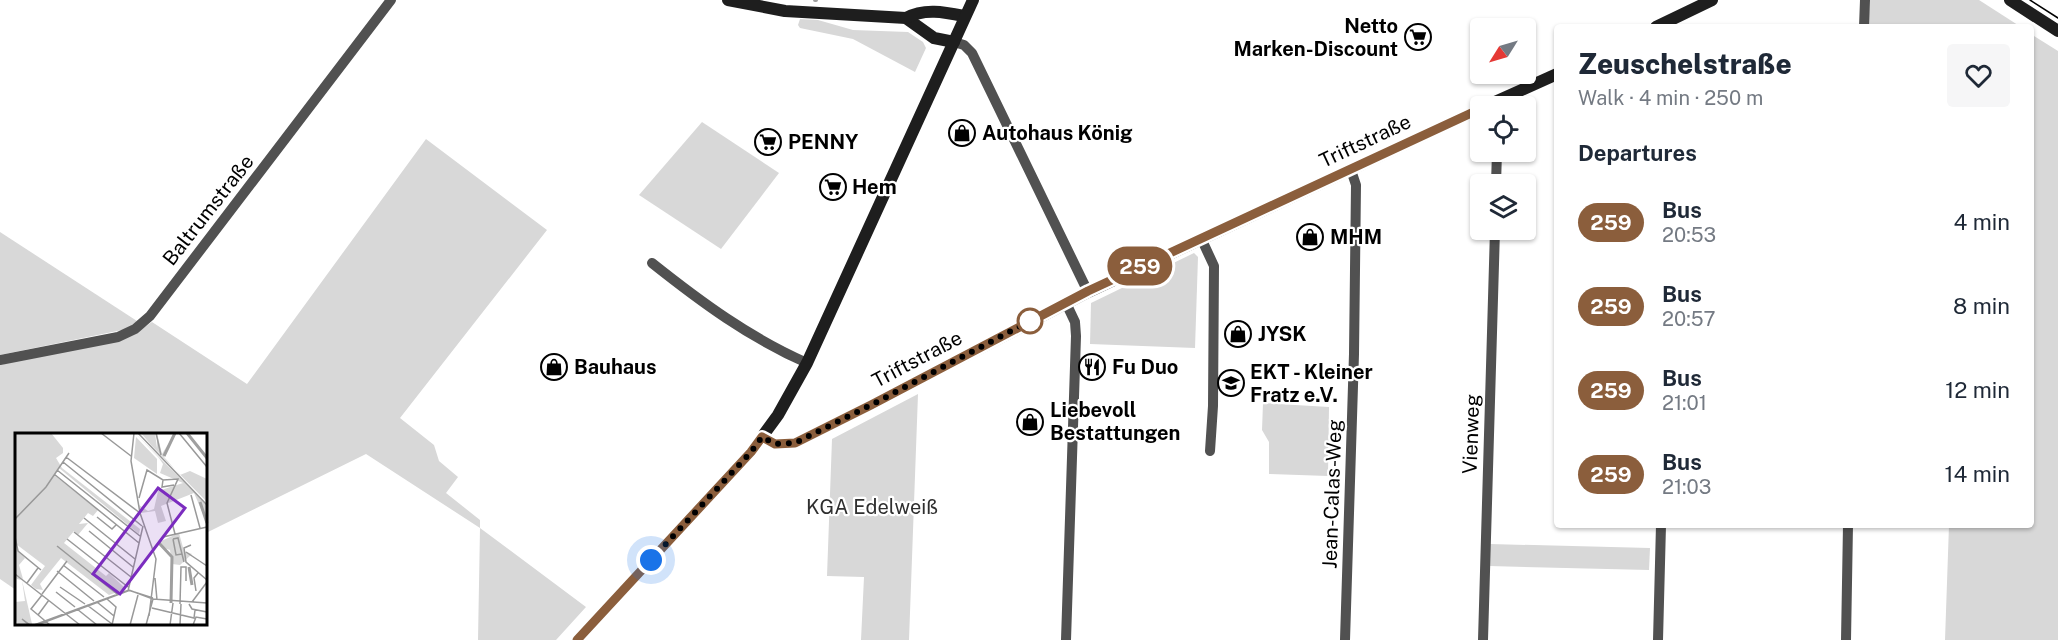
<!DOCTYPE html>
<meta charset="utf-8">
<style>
body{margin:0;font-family:"Public Sans",sans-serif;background:#f6f6f7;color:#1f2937;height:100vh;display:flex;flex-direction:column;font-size:22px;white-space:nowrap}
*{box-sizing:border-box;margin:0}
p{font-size:20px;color:#747a83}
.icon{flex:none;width:33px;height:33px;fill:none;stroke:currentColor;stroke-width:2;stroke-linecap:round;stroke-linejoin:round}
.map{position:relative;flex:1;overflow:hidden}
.side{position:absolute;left:1554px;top:24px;width:480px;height:504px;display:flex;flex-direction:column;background:#fff;border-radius:6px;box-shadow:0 2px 4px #0004}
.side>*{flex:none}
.badge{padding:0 12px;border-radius:20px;font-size:21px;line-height:39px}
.needle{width:39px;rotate:233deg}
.tools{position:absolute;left:1470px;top:18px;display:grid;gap:12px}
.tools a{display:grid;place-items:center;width:66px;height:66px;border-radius:6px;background:#fff;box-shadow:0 2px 4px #0004;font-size:30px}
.you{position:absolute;width:30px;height:30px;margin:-15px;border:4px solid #fff;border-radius:50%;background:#1a73e8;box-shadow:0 0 0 9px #1a73e833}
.map>.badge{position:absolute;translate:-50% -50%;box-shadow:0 0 0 3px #fff}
h2{padding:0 24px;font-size:22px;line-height:54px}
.round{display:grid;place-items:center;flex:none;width:63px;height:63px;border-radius:6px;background:#f6f6f7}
.head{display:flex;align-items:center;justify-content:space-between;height:102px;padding:0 24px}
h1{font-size:28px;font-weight:800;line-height:45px}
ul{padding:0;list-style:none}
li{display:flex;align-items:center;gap:18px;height:84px;padding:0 24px}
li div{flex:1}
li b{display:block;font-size:22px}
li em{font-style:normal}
li .badge{min-width:66px;font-weight:700;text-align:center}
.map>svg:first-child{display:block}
.green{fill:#d8d8d8}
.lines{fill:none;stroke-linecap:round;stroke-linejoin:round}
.stream{stroke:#9f9f9f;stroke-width:4}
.street{stroke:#515151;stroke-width:10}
.secondary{stroke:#1e1e1e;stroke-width:12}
.tram{stroke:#000;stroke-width:1.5}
.line-casing{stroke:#fff;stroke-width:14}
.line{stroke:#8b5e3c;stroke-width:9}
.walk{stroke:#000;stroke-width:6;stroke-dasharray:0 10.8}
.stop-dot{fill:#fff;stroke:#8b5e3c;stroke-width:3}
.labels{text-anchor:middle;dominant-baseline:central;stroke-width:4.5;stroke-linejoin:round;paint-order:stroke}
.poi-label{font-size:20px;font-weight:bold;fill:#000;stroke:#fff;text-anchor:start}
.street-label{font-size:20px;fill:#000;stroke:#fff}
.park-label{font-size:20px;fill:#2f2f2f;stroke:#fff}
.inset-river{fill:none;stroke:#9f9f9f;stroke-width:3}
.inset-road{fill:none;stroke:#999;stroke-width:1.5}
.view{fill:#7b2cbf;fill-opacity:0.15;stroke:#7b2cbf;stroke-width:3}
.inset-edge{fill:none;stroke:#000;stroke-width:3}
</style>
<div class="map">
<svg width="2058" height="640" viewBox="0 0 2058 640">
<rect width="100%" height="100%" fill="#fff"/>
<g class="green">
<polygon points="1870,0 1979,0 2021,27 1868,27"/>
<polygon points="800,19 818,20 853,30 908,32 923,42 926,48 915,72 853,39 800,28 798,25"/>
<polygon points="2031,34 2058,51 2058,640 1945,640 1949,525 2031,525"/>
<polygon points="702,122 779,173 721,249 639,195"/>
<polygon points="426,139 547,230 400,418 434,445 439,461 458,477 446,493 480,520 480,528 586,607 556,640 478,640 480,528 366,454 206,533 206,434 16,434 16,590 0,579 0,365 137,332 152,322 247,384"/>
<polygon points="0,232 137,321 127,329 0,355"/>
<polygon points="1194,253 1198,257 1195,348 1090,344 1091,303"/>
<polygon points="918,394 909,640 861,640 864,577 827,576 832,439"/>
<polygon points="1263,403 1329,407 1328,476 1269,474 1269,442 1262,430"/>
<polygon points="1490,544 1650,548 1649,570 1489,566"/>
</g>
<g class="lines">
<polyline class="stream" points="815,0 816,0"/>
<g class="street">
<polyline points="1864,27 1865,0"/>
<polyline points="954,42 964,45 972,53 1088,292"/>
<polyline points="1496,184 1497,152"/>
<polyline points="1201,238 1214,266 1213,406 1210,451"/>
<path d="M652,263c49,39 98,75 155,100"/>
<polyline points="1066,303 1075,322 1076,336 1066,640"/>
<polyline points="0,360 118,337 135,329 150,316 391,0"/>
<polyline points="1345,640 1354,354 1356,185 1351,170"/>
<polyline points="1483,640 1495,230"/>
<polyline points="1658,640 1661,525"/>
<polyline points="1846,640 1848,525"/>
</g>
<g class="secondary">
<polyline points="728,0 785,11 906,18 934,38 954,42"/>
<polyline points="2010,0 2058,31"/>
<path d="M906,18c18,-10 38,-6 58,-2"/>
<polyline points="1656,27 1712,0"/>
<polyline points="1486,106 1557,74"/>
<polyline points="762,437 775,444 795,443 871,405 1088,292 1480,109"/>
<polyline points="577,640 751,452 778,415 807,363 973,0"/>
</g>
<polyline class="tram" points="2030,0 2058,18"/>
</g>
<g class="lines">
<defs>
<polyline id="line" points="577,640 751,452 762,437 775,444 795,443 871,405 1088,291 1480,109"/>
</defs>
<use href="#line" class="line-casing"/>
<use href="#line" class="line"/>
<polyline class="walk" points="651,560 751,452 762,437 775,444 795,443 871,405 1030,321"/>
</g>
<defs>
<symbol id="supermarket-ring" viewBox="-11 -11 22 22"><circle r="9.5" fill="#fff" stroke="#000" stroke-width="1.5"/><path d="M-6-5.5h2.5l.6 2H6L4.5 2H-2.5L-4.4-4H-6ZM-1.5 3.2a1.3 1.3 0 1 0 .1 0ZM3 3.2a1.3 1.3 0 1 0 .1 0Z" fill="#000"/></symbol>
<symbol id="shop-ring" viewBox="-11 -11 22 22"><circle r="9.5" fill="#fff" stroke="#000" stroke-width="1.5"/><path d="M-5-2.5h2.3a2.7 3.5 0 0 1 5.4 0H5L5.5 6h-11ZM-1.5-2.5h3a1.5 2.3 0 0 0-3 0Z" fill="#000"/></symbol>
<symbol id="restaurant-ring" viewBox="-11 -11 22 22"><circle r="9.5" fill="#fff" stroke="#000" stroke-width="1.5"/><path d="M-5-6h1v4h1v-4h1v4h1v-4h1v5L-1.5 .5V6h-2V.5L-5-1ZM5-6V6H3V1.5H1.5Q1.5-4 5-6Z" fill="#000"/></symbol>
<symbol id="school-ring" viewBox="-11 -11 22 22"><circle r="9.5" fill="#fff" stroke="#000" stroke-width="1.5"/><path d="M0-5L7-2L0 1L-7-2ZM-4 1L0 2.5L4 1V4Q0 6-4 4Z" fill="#000"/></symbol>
</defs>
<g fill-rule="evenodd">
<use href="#supermarket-ring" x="1403" y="22" width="30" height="30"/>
<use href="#shop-ring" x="947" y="118" width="30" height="30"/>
<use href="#supermarket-ring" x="753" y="127" width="30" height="30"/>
<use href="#supermarket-ring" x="818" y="172" width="30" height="30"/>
<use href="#shop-ring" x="1295" y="222" width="30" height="30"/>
<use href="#shop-ring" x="1223" y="319" width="30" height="30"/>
<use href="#shop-ring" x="539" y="352" width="30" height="30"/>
<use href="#restaurant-ring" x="1077" y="352" width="30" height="30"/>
<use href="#school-ring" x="1216" y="368" width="30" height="30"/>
<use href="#shop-ring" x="1015" y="407" width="30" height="30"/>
</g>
<circle class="stop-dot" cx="1030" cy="321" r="12"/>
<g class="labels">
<g class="poi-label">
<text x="1398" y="26" text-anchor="end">Netto<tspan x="1398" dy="23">Marken-Discount</tspan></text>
<text x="982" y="133">Autohaus König</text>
<text x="788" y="142">PENNY</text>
<text x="852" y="187">Hem</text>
<text x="1330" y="237">MHM</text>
<text x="1258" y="334">JYSK</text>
<text x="574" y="367">Bauhaus</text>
<text x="1112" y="367">Fu Duo</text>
<text x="1250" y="372">EKT - Kleiner<tspan x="1250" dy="23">Fratz e.V.</tspan></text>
<text x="1050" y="410">Liebevoll<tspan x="1050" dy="23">Bestattungen</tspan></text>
</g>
<g class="street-label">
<text transform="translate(1365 141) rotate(-25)">Triftstraße</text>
<text transform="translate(208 210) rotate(-52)">Baltrumstraße</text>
<text transform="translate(917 359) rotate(-28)">Triftstraße</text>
<text transform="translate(1471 434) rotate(-88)">Vienweg</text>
<text transform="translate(1332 494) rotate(-88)">Jean-Calas-Weg</text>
</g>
<g class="park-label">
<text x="872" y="507">KGA Edelweiß</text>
</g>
</g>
<g transform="translate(15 433)">
<rect width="192" height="192" fill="#fff"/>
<path d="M0,0h36l12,15v5l-7,5 6,10 78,61 -1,5 -80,-66 -5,7 44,35 -5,6 -5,-3 -9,11 9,-1 -10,12 -4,-4 -10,12 42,33 3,-3 17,16 -17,6 -48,-37 -21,26 3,6 -7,-1 -5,-4 14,-19 -29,-22 1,7 8,7 -6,7 4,14 -5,-3 3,4 -4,-1 -2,-3zM120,0l72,72v18l-13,-30 -33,13 5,15 -8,2 -3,-12 -14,2 -2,-8 9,6 6,-2 4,-18 25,-8 -23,-10 3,-9 -4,-6zM126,0h14l2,15v-15l5,21 13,-21 -11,24 16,18 10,-4 17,8v23l-56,-57zM121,4l21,22v15l-23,-16zM164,100l5,18 8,3 -12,11 -8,-1 -2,-14 -9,-3 -2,-5zM7,147l10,44 -1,1h-13l-3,-7v-16l10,-1z" fill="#d8d8d8"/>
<path class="inset-river" d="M172,0l20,25M149,23l11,-23M185,69l7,21M144,110l13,14 -1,46M174,134l3,18"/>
<path class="inset-road" d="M86,0l30,23M119,0l-3,28 9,52 16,46 -7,57M123,0l69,72M141,0l5,22M164,0l28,34M51,24l74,56M48,29l79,64M42,37l83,66M39,41l85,69M148,47l-1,7 12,-2M176,62l9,33M124,65l8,-28 16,10 15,-1 -11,24 8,31M82,84l15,12 4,-4M69,85l51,41M0,86l31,-32 23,-34M74,98l44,36M59,99l57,45M0,104l3,14 23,19M52,106l61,48M158,106l5,-1 6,24M158,106l3,16 6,-1M176,112l-7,3 2,14 21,18M42,113l60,48M139,115l9,-11 44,-10M171,119l21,14M48,132l41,32M42,138l37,30M0,141l65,51M140,145l2,22M12,150l11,-15M45,154l25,17M113,157l25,8M181,158l-2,-13 4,-5M41,159l19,15M27,161l25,-33M27,162l-11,14 19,16M92,166l9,8 -4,18M138,166l54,4M82,169l17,14M177,169l15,-20M165,171l1,-37h5v14M174,171l3,5 15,3M72,172l25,19M137,175l42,10 1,-8M62,176l20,16M23,182l11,-15M14,192l-7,-6 8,6M19,192l95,-35 24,9 -7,26M22,192l91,-34 15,-65M115,192l8,-30M155,192l3,-22M165,192l1,-21M178,192l3,-8 11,2"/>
<path class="view" d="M143,55l27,20 -65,86 -27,-20z"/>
<rect width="192" height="192" class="inset-edge"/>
</g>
</svg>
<div class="tools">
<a><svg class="needle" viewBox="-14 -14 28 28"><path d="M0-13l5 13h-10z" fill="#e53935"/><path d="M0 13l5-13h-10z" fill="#747a83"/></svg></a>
<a><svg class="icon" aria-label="locate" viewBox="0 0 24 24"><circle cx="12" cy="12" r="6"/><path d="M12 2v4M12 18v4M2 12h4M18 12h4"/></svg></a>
<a><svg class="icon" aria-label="layers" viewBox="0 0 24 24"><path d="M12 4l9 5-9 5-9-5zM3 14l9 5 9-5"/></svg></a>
</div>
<div class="you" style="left:651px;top:560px"></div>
<b class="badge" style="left:1140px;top:266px;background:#8b5e3c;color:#fff">259</b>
<section class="side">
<div class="head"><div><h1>Zeuschelstraße</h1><p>Walk · 4 min · 250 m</p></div><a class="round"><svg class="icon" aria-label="heart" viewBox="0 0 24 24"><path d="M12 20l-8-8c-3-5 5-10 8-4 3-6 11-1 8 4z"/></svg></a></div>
<h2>Departures</h2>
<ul>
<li><span class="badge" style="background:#8b5e3c;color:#fff">259</span><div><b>Bus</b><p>20:53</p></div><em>4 min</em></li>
<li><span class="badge" style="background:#8b5e3c;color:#fff">259</span><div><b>Bus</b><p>20:57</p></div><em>8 min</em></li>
<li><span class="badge" style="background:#8b5e3c;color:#fff">259</span><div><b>Bus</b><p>21:01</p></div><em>12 min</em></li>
<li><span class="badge" style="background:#8b5e3c;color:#fff">259</span><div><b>Bus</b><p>21:03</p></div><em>14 min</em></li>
</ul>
</section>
</div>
